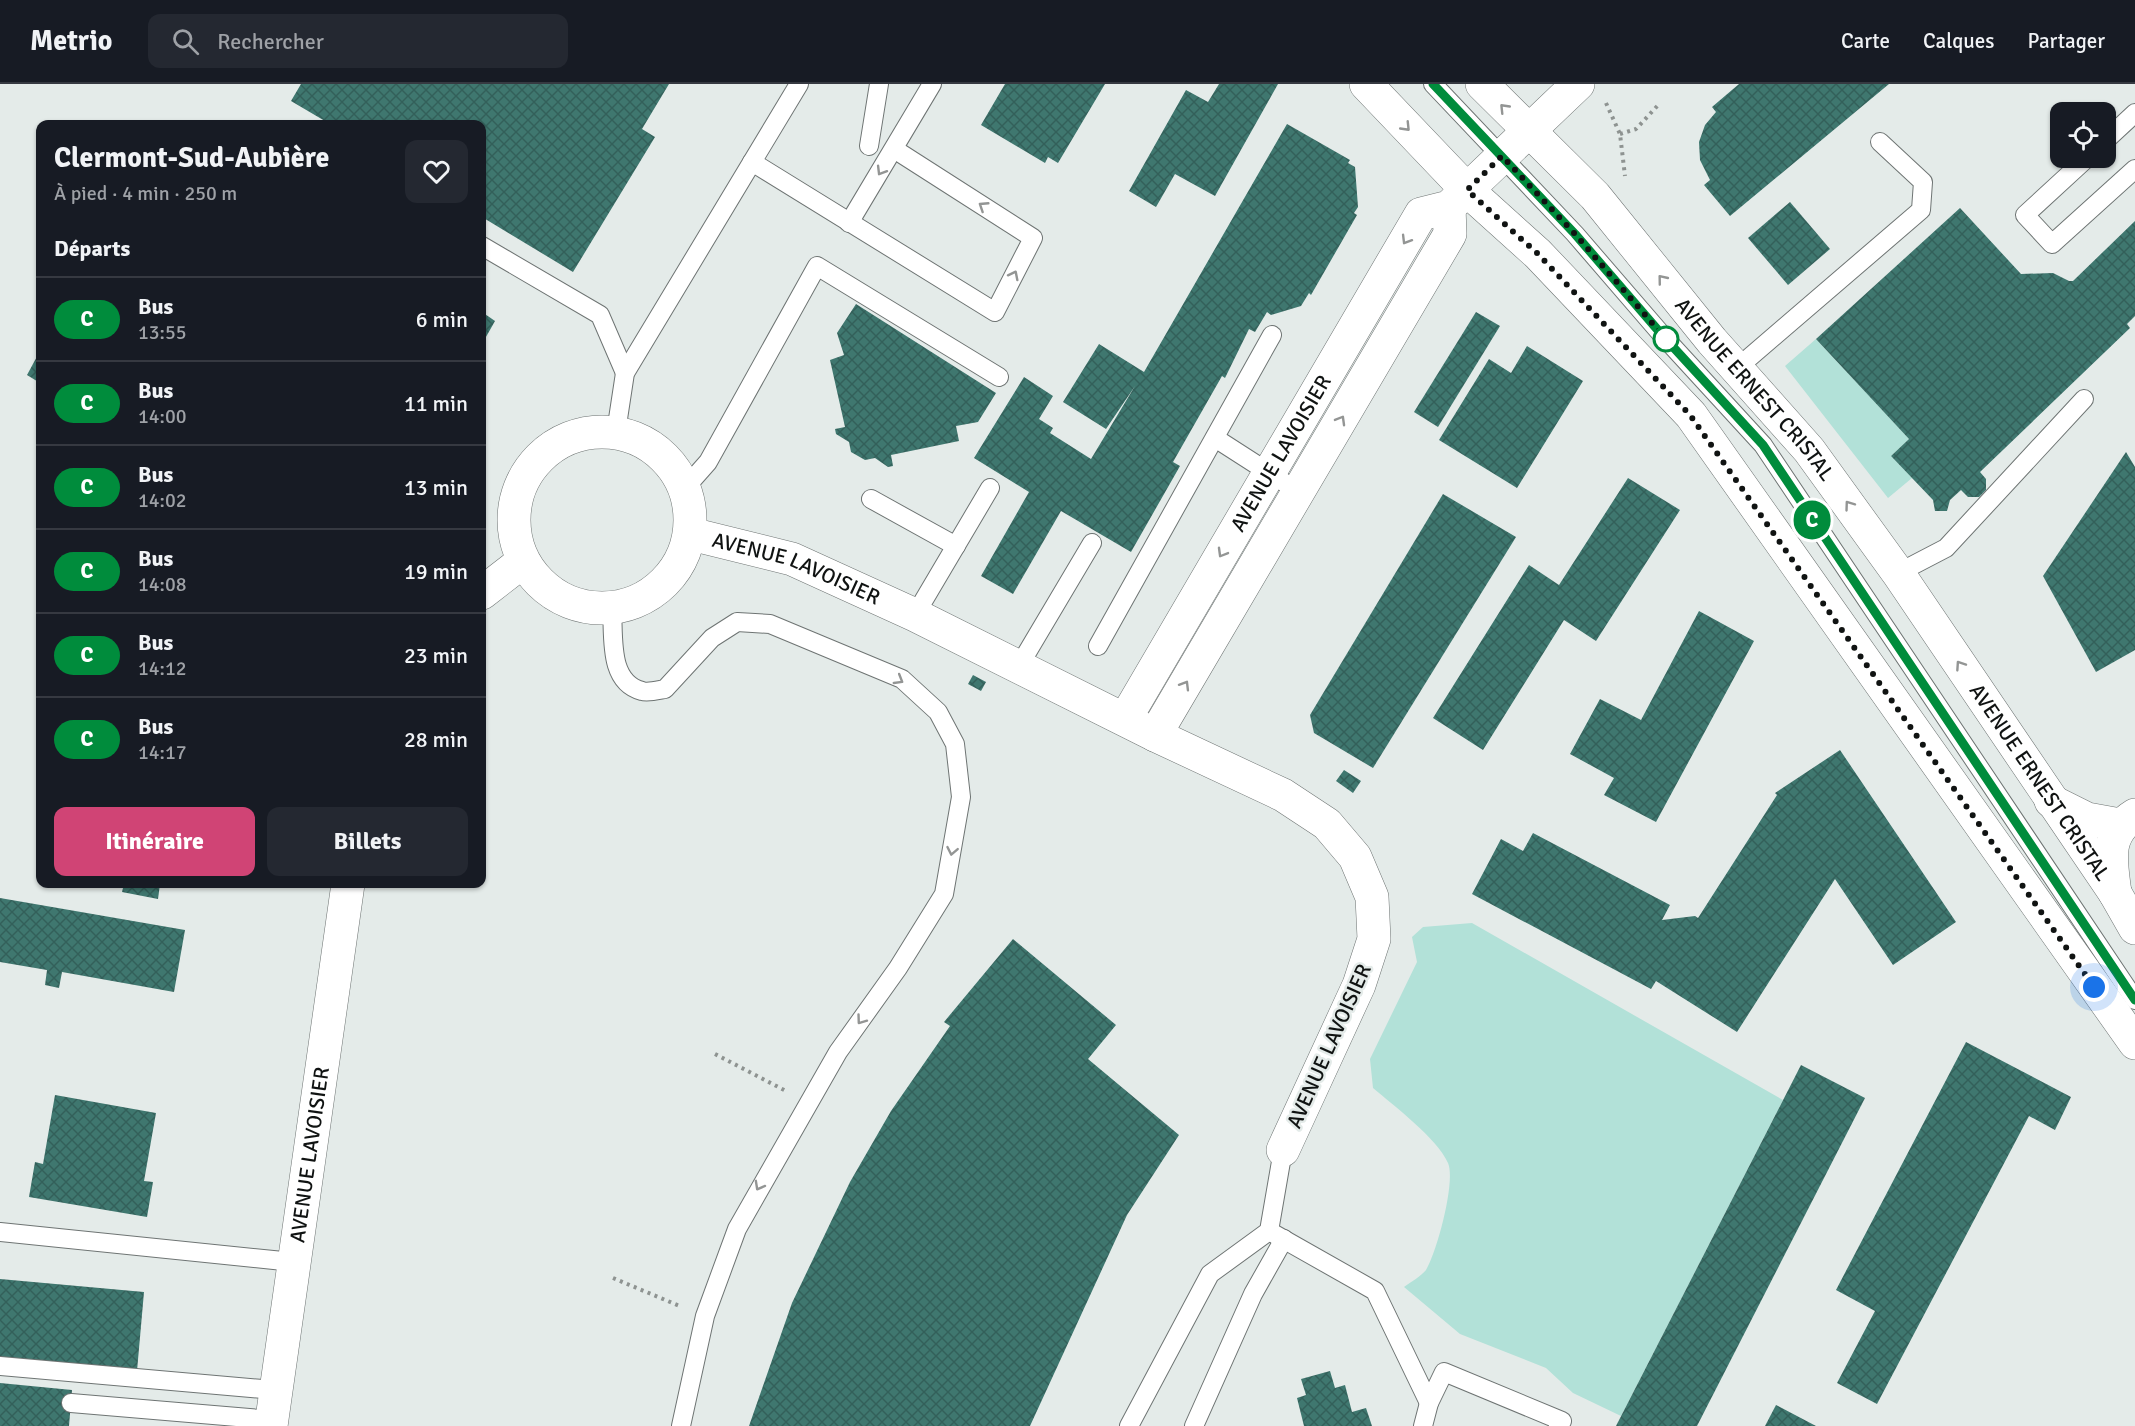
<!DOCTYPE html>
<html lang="fr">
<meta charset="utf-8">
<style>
body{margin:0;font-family:Signika,sans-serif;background:#242831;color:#f1f3f6;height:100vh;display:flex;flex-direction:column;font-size:22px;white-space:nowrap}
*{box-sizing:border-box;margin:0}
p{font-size:20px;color:#9ea1a6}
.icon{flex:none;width:33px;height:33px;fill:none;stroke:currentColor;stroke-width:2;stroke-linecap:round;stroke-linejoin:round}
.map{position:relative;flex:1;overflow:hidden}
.sheet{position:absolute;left:36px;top:36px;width:450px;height:768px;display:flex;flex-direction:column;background:#171b24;border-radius:12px;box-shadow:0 2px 4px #0004}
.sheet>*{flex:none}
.badge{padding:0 12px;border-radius:20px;font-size:21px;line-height:39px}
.buttons{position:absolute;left:2050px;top:18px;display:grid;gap:12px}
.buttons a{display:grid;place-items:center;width:66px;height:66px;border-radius:12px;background:#171b24;box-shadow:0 2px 4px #0004;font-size:30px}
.you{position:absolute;width:30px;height:30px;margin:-15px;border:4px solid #fff;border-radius:50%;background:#1a73e8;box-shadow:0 0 0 9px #1a73e833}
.map>.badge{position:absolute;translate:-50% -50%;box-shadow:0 0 0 3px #fff}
h2{padding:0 18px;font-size:22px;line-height:54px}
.round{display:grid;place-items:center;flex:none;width:63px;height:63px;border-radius:12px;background:#242831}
.summary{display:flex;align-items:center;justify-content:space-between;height:102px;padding:0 18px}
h1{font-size:28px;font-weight:700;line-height:45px}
.button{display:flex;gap:12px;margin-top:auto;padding:12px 18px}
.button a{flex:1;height:69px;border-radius:12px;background:#d04475;color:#fff;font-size:24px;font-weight:700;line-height:69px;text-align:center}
.button a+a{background:#242831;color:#f1f3f6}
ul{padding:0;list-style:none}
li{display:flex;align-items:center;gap:18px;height:84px;padding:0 18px;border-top:2px solid #363941}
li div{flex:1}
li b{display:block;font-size:22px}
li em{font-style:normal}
li .badge{min-width:66px;font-weight:700;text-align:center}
header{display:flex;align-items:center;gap:36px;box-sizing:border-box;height:84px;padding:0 30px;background:#171b24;border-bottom:2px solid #363941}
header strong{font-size:28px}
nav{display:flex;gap:33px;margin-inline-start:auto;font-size:21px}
.search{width:420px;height:54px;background:#242831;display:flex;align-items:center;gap:15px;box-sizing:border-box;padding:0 21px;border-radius:12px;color:#9ea1a6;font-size:22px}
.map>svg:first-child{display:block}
.grass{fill:#b2e1d8}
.building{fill:url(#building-cross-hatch)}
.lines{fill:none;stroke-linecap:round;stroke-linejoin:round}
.lane-casing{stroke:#6e7473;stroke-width:20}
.street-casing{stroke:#6e7473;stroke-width:34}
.secondary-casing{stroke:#6e7473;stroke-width:34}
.path{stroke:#8e9391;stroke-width:4;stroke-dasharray:3 4.5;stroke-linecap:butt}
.lane{stroke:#fff;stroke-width:18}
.street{stroke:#fff;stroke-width:33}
.secondary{stroke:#fff;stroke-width:33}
.oneway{stroke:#939594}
.line-casing{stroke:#fff;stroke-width:14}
.line{stroke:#008c3c;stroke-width:9}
.walk{stroke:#101312;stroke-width:6;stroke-dasharray:0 10.8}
.stop-dot{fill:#fff;stroke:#008c3c;stroke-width:3}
.labels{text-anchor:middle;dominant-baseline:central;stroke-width:5;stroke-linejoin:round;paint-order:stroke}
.street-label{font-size:21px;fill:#101312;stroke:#e4ebe9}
</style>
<header>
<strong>Metrio</strong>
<div class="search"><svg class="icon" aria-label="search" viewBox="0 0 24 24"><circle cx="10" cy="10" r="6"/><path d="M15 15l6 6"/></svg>Rechercher</div>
<nav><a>Carte</a><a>Calques</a><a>Partager</a></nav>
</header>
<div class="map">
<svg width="2135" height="1342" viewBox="0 0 2135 1342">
<defs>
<pattern id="building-cross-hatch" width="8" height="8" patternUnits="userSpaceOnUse" patternTransform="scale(1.5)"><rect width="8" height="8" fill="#3f776f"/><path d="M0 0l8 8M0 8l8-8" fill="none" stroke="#33605a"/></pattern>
</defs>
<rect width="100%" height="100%" fill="#e4ebe9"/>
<g class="grass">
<polygon points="1816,255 1909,355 1891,372 1912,394 1888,414 1785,282"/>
<path d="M1472,839l311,177 -162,316 -48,-23 -27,-25 -86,-34 -56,-47c7,-5 17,-11 22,-17 11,-18 30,-89 22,-107 -11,-25 -54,-57 -75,-75l-3,-29 47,-97 -5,-25 11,-10z"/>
</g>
<g class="building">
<polygon points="301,0 669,0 642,45 655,53 573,188 482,133 482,40 330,40 291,17"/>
<polygon points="1005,0 1105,0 1058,79 1048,73 1045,79 981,41"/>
<polygon points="1219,0 1278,0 1215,112 1175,90 1156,123 1129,107 1186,6 1208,18"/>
<polygon points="1739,0 1889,0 1730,132 1704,101 1710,96 1700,76 1699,58 1705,41 1716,28 1712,23"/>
<polygon points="1287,40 1350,76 1348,79 1355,83 1358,123 1354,129 1357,131 1311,211 1309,209 1301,222 1271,231 1267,228 1255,248 1249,245 1225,294 1222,292 1173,378 1180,382 1131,468 1061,427 1013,510 981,492 1029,408 974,374 1024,293 1053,312 1039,335 1053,344 1050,349 1091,375 1135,302 1106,345 1063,318 1099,260 1144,288"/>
<polygon points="1790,118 1830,165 1788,201 1748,154"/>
<polygon points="1960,124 2021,190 2053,189 2069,197 2073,197 2135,137 2135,232 2127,240 2130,244 1980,388 1986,395 1986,406 1979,413 1968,413 1961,406 1950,416 1947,427 1935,427 1933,416 1891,372 1909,355 1816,255"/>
<polygon points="856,220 996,309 978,338 956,342 959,357 891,371 893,382 888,383 875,374 865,376 851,368 849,358 836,350 835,345 845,343 830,276 844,271 837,249"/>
<polygon points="482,228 495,237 482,260"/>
<polygon points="1476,228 1500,242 1438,343 1414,328"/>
<polygon points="1527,262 1583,297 1517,404 1439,356 1489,275 1511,289"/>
<polygon points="40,267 40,299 27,291"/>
<polygon points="2126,368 2135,383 2135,566 2096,588 2043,492"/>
<polygon points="1628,394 1680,426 1596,557 1564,536 1483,666 1433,634 1529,481 1559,501"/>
<polygon points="1443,410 1516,453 1373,684 1314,649 1310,631"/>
<polygon points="1699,527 1754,557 1656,738 1604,711 1614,694 1570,670 1600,615 1641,636"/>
<polygon points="973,591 986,598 981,607 968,600"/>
<polygon points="1840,666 1956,838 1893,881 1835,795 1737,948 1656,897 1651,905 1472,810 1501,755 1523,767 1533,749 1670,821 1662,836 1695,832 1698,834 1777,711 1775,709"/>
<polygon points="1344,686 1361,697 1353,709 1336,697"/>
<polygon points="124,800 160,800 158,815 122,808"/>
<polygon points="0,814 185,846 174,908 62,888 59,904 45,901 47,886 0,878"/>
<polygon points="1013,855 1116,941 1088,975 1179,1051 1127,1131 1030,1342 749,1342 792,1219 850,1098 891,1027 950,942 944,938"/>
<polygon points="1966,958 2071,1013 2055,1046 2029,1032 1877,1320 1837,1299 1875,1227 1836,1206"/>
<polygon points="1801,981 1865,1014 1697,1342 1616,1342"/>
<polygon points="55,1011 156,1029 144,1097 153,1098 147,1133 29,1113 35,1078 43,1080"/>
<polygon points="0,1195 144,1208 137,1287 0,1274"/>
<polygon points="1330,1287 1335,1304 1345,1301 1352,1328 1366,1324 1372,1342 1304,1342 1297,1314 1306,1311 1301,1295"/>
<polygon points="0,1299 72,1306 69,1342 0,1342"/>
<polygon points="1776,1321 1816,1342 1765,1342"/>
</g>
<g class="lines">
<defs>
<g id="lane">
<polyline points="1433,0 1575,150 1663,252 1763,361 2135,916"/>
<polyline points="2106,56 2135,29"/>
<polyline points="869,62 879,0"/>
<polyline points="2087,74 2025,131 2052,160 2135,85"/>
<polyline points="752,78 995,228 1033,154 894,65"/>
<polyline points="849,139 932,0"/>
<polyline points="482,162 600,231 625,289"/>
<polyline points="1736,285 1921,126 1923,98 1880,58"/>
<polyline points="616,348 625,289 799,0"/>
<polyline points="1215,354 1299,408"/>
<polyline points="685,404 708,378 817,182 999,293"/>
<polyline points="871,415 956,462"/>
<polyline points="1898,489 1946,464 2084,315"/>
<path d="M612,526c2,27 -4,72 30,81 6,2 17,-1 23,-2l47,-51 25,-16 33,2 132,55 36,33 17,32 6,53 -17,97 -46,74 -60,84 -101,177 -32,87 -24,110"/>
<polyline points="915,531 990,404"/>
<polyline points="1098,562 1272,251"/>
<polyline points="1019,582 1092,459"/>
<polyline points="1269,1147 1375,1207 1429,1319"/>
<polyline points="0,1148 293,1178"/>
<polyline points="0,1282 274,1306"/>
<polyline points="71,1319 272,1336"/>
<polyline points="1129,1342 1210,1190 1269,1147 1283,1066"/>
<polyline points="1194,1342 1253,1210 1284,1155"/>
<polyline points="1423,1342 1429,1319 1444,1288 1562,1337 1558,1342"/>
</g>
<g id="street">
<circle cx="602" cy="436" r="88"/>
<path id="s1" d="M691,450l101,25 123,56 240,120 128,60 44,29 28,33 17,40 2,42 -15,46 -76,165"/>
<polyline points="482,509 522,478"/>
<path id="s2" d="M1125,635l296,-505 28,-7 129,-123"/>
<polyline points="1155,651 1450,150 1449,123"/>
<polyline points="2051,717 2087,735 2120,741"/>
<path d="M2115,809c-4,-31 -11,-59 20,-78"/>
<path id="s3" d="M271,1342l77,-542"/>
</g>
<g id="secondary">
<polyline points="1366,0 1467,106 1538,170 1691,331 2135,959"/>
<path id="s4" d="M1482,0l113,112 117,145 97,109 89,123 217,320 20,35"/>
</g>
</defs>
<use href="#lane" class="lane-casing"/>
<use href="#street" class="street-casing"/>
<use href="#secondary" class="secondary-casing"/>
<g class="path">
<polyline points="1606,19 1620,50 1625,92"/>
<polyline points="1620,50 1636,45 1660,19"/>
<polyline points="715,970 786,1007"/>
<polyline points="613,1194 682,1223"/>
</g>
<use href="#lane" class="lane"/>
<use href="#street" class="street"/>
<use href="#secondary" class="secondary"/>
</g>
<defs><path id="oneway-chevron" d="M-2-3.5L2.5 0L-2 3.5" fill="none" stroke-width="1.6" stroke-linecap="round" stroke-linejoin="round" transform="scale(1.5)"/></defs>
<g class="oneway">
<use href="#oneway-chevron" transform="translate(1504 24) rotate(-134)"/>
<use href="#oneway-chevron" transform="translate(1406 43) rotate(46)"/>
<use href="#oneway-chevron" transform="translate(881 87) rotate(121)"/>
<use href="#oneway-chevron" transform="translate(983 122) rotate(-147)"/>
<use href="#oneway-chevron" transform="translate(1406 156) rotate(121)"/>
<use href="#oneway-chevron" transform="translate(1014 191) rotate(-63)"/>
<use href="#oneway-chevron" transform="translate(1662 195) rotate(-129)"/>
<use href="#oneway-chevron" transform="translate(1341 336) rotate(-60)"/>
<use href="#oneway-chevron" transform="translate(1849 421) rotate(-126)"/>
<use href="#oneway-chevron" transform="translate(1222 469) rotate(120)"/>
<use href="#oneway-chevron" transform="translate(1960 581) rotate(-124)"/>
<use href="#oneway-chevron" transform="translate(899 596) rotate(31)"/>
<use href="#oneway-chevron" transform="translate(1185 601) rotate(-59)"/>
<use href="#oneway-chevron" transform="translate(952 767) rotate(101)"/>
<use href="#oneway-chevron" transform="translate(861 936) rotate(126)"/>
<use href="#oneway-chevron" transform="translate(759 1102) rotate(119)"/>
</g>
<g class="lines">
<defs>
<polyline id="line" points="1433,0 1575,150 1663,252 1763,361 2135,916"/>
</defs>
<use href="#line" class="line-casing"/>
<use href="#line" class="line"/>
<polyline class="walk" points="1666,255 1575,150 1502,72 1467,106 1538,170 1690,331 2094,903"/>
</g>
<circle class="stop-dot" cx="1666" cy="255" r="12"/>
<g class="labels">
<g class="street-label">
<text stroke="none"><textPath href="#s4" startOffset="410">AVENUE ERNEST CRISTAL</textPath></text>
<text stroke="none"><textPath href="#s2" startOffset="308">AVENUE LAVOISIER</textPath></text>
<text stroke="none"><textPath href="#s1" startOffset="111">AVENUE LAVOISIER</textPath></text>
<text stroke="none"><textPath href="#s4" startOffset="896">AVENUE ERNEST CRISTAL</textPath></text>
<text transform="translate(1329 962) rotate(-66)">AVENUE LAVOISIER</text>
<text stroke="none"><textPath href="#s3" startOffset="274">AVENUE LAVOISIER</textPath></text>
</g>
</g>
</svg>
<div class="buttons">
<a><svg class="icon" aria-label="locate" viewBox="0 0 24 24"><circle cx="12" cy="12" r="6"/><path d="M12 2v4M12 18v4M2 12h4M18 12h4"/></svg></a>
</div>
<div class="you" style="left:2094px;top:903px"></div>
<b class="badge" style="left:1812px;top:436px;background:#008c3c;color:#fff">C</b>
<section class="sheet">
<div class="summary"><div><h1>Clermont-Sud-Aubière</h1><p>À pied · 4 min · 250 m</p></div><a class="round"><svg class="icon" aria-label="heart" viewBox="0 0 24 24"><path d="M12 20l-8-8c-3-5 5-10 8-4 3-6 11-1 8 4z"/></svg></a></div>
<h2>Départs</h2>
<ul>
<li><span class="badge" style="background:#008c3c;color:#fff">C</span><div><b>Bus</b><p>13:55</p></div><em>6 min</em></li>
<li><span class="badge" style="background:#008c3c;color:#fff">C</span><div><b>Bus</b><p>14:00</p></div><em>11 min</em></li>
<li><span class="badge" style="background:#008c3c;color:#fff">C</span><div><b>Bus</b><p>14:02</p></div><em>13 min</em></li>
<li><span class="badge" style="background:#008c3c;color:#fff">C</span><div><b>Bus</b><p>14:08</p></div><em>19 min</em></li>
<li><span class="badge" style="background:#008c3c;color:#fff">C</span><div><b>Bus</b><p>14:12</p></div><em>23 min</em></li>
<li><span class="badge" style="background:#008c3c;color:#fff">C</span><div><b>Bus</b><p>14:17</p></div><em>28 min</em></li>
</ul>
<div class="button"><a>Itinéraire</a><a>Billets</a></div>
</section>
</div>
